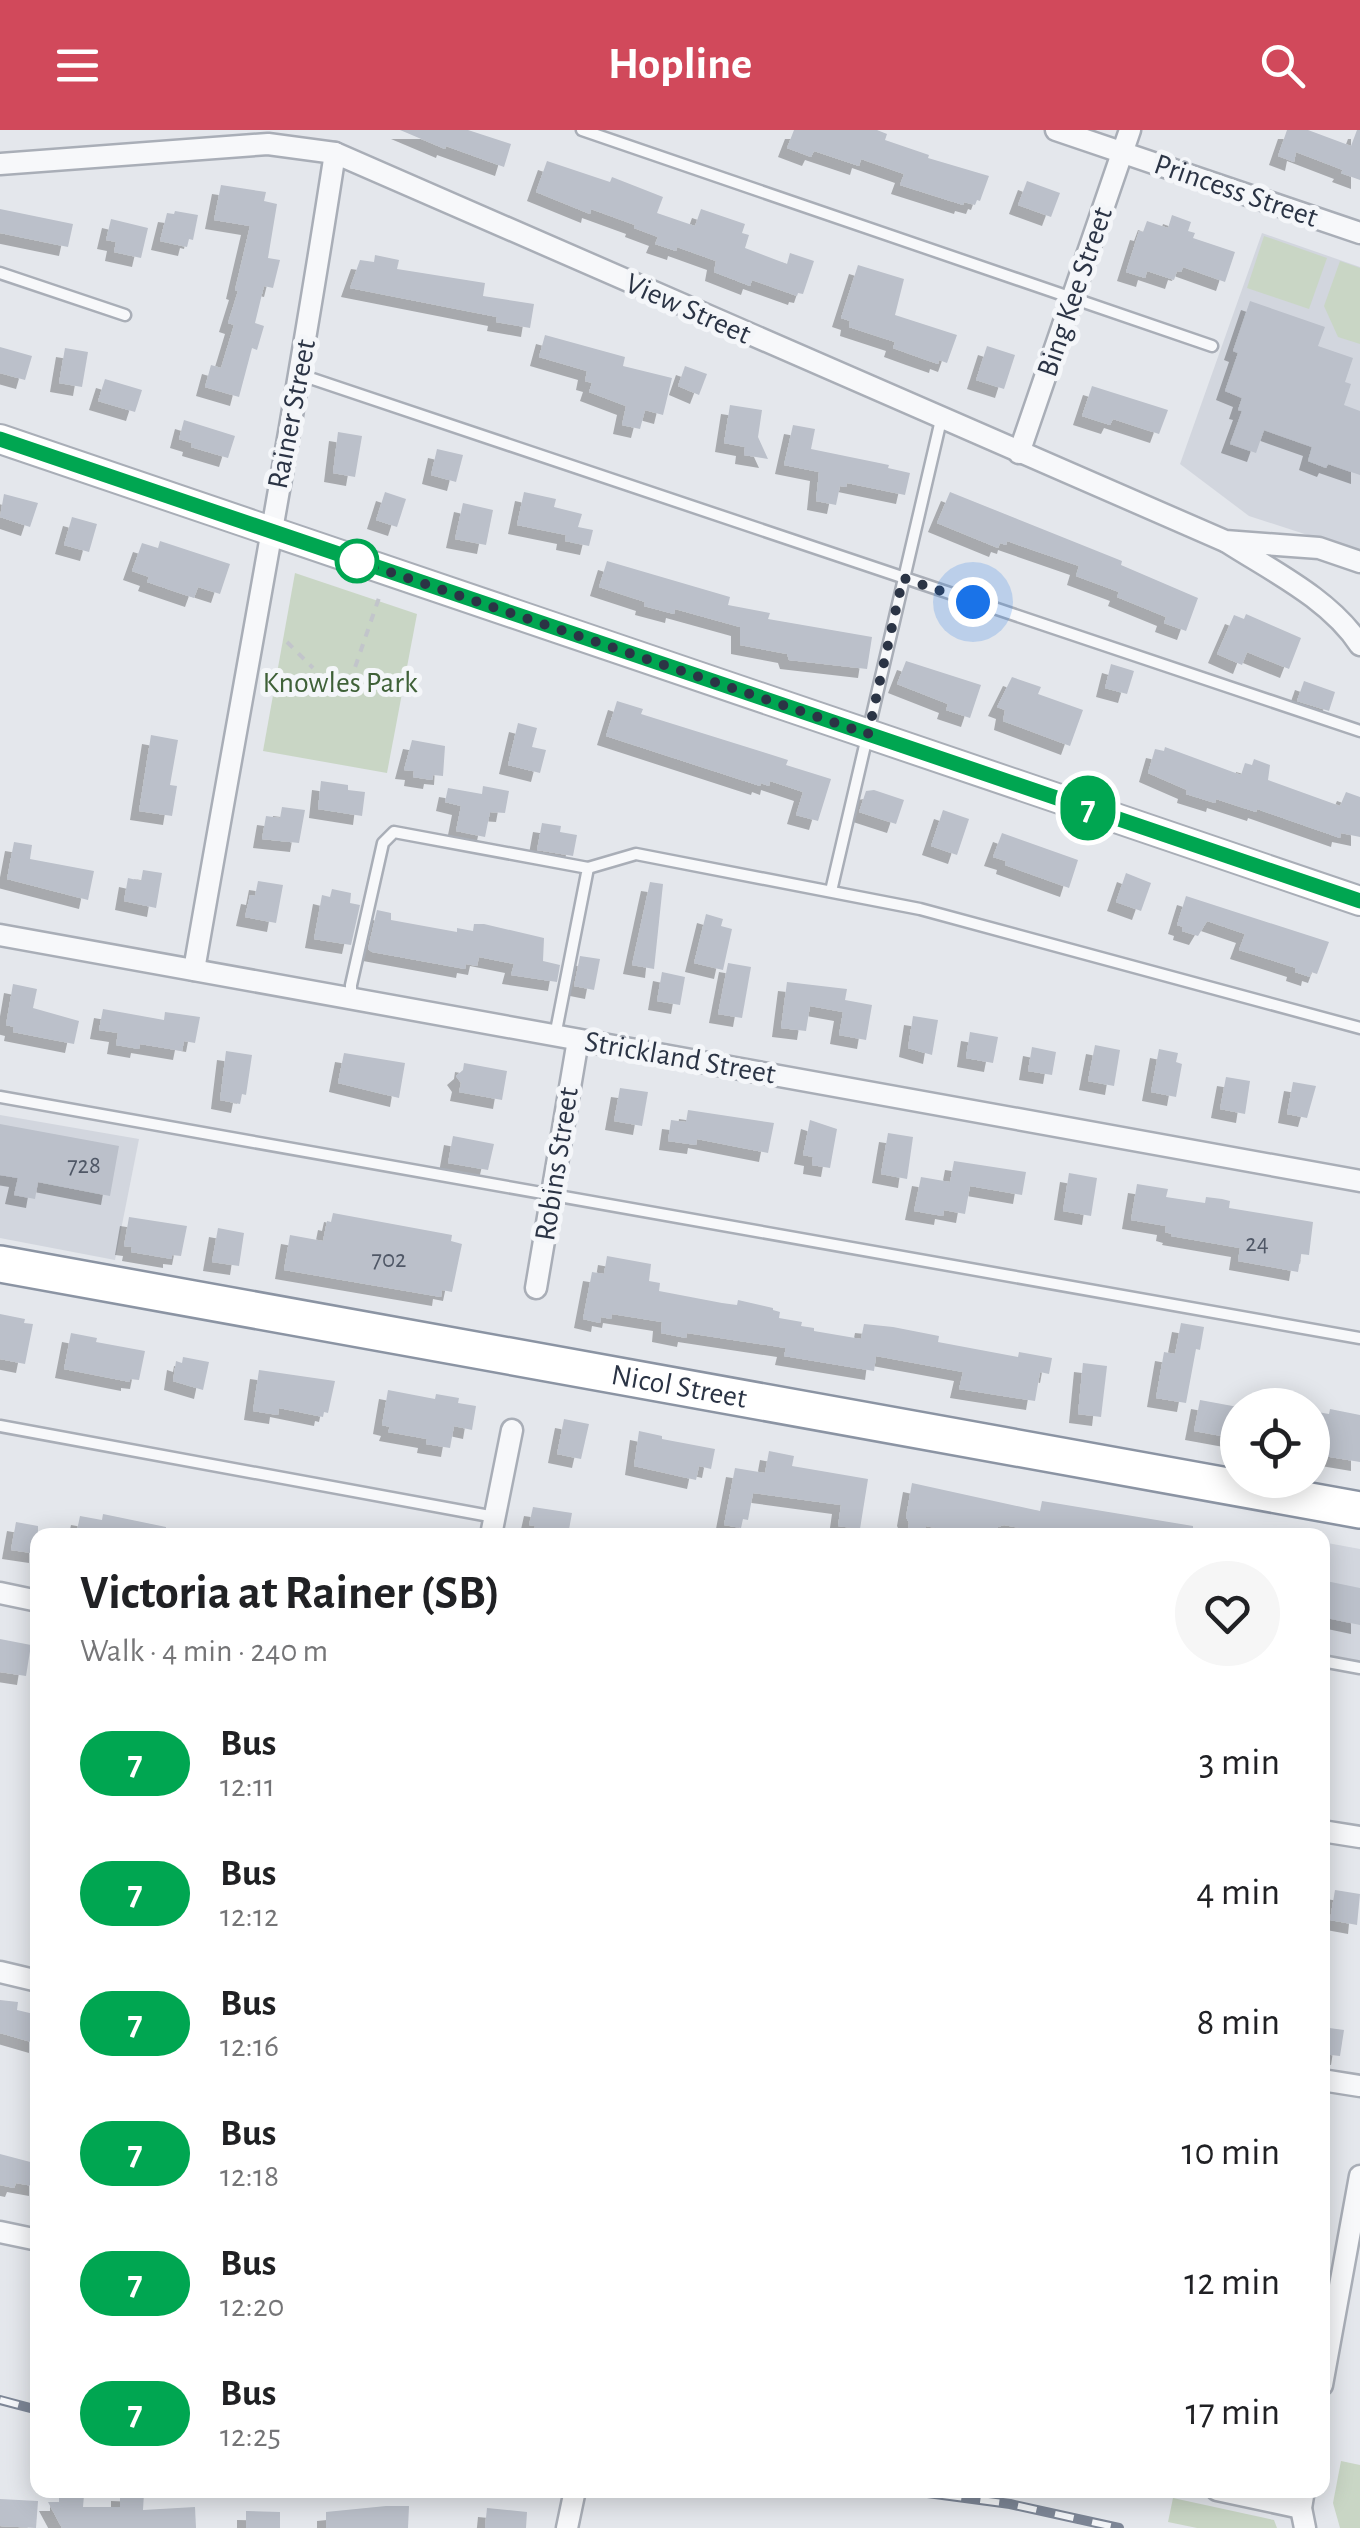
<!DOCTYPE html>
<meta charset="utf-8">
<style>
body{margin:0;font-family:"Alegreya Sans",sans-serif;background:#f6f6f6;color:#202124;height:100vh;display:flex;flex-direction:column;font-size:38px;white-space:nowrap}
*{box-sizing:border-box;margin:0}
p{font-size:32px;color:#757577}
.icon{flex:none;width:55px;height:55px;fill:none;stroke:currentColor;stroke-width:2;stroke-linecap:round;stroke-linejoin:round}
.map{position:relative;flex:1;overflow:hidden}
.panel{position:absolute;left:30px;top:1398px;width:1300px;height:970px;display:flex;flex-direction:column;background:#fff;border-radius:20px;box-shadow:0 5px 25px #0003}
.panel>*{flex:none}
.badge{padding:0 20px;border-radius:32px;font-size:35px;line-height:65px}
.buttons{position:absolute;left:1220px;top:1258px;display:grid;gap:20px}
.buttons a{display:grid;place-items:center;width:110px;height:110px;border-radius:50%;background:#fff;box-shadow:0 5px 25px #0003;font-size:50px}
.you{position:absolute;width:50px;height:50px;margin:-25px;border:8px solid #fff;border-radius:50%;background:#1a73e8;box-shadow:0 0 0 15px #1a73e833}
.map>.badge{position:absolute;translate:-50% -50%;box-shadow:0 0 0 5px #fff}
.round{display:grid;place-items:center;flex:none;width:105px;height:105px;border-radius:52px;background:#f6f6f6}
.head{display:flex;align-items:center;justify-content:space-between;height:170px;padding:0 50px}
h1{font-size:48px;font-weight:700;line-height:75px}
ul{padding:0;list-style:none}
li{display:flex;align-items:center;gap:30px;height:130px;padding:0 50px}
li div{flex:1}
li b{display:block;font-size:38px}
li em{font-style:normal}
li .badge{min-width:110px;font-weight:700;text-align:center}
header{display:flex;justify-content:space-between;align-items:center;height:130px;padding:0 50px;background:#d1495b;color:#fff;font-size:45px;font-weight:700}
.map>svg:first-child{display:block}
.built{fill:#d2d6de}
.green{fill:#c9d6c5}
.building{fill:#bbc0ca;filter:url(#shadow)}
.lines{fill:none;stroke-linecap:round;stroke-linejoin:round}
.lane-casing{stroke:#a9aeb7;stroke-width:15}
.street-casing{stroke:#a9aeb7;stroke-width:25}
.secondary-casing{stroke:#a9aeb7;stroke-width:32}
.highway-casing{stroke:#8b94a3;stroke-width:40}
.path{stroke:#c2c5cb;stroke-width:4;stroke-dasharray:8 8;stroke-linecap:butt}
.lane{stroke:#f7f8fa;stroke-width:10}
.street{stroke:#f7f8fa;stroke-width:20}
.secondary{stroke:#fff;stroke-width:28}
.highway{stroke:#fff;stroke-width:35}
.rail-casing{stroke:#7d8696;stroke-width:10}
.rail{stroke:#f4f6f9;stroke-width:6;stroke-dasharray:19;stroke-linecap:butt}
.line-casing{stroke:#fff;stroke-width:22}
.line{stroke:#00a651;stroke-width:15}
.walk{stroke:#2b3445;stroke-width:10;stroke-dasharray:0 18}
.stop-dot{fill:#fff;stroke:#00a651;stroke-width:5}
.labels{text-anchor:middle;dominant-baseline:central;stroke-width:10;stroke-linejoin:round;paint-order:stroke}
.number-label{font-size:25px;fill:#4f5766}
.street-label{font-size:30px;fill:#2b3445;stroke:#f4f6f9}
.park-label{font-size:30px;fill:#3f6138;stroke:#f4f6f9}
</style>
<header><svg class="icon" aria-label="menu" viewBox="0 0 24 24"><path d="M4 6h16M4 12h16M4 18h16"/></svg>Hopline<svg class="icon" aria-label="search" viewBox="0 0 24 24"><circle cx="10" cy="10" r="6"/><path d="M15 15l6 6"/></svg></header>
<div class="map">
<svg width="1360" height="2398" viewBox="0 0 1360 2398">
<defs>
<filter id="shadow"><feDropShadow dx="-9" dy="9" stdDeviation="0" flood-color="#0004"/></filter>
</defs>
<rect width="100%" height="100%" fill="#e4e7ec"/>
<g class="built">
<polygon points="1262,103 1360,137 1360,422 1249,386 1180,334"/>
<polygon points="0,985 139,1009 115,1130 0,1108"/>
<polygon points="1322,1412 1360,1419 1360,1531 1323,1524"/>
</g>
<g class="green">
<polygon points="1264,106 1327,128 1309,179 1247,158"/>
<polygon points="1340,131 1360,138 1360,214 1338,207 1324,176"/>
<polygon points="295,443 417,484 387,643 263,621"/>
<polygon points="1341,2331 1360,2335 1360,2398 1340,2398 1333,2373"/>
<polygon points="1173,2368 1274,2390 1277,2398 1197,2398 1168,2392"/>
</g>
<g class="building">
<polygon points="400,0 468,0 511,14 504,37 446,16 445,19"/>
<polygon points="794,0 877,0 887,4 885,10 929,25 928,28 989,46 980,71 977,70 975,75 964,72 963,75 900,55 904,44 861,29 859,36 814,21 811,27 787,18"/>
<polygon points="1287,0 1308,0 1351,16 1357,0 1360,0 1360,50 1341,43 1343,40 1296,22 1294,32 1278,26"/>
<polygon points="547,31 610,52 612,47 663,67 657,83 695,96 701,79 745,94 742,103 749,105 745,118 787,134 790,123 814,131 803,164 798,163 797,166 752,150 750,156 714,142 716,131 677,117 676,121 655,114 658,107 634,98 635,95 591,79 590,84 536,62"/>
<polygon points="1027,51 1060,63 1051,87 1018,75"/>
<polygon points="221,55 266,62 264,71 277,74 268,128 280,130 273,158 264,156 255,193 264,196 257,220 252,218 239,267 205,257 211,235 221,238 234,195 228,193 238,161 235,160 250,96 214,90"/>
<polygon points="0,79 73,94 68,117 0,103"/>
<polygon points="175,81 198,85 193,110 189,109 187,117 160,111 167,83 174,84"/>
<polygon points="1172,85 1191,92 1188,101 1195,103 1193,108 1235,122 1225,152 1183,137 1181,142 1177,141 1174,150 1147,141 1145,148 1126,142 1139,101 1143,102 1147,91 1168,98"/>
<polygon points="111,89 148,98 141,128 114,122 116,112 106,110"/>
<polygon points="375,125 399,130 397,139 485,153 483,166 534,174 530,198 496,192 497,187 350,158 360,130 374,132"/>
<polygon points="858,135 904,149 895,185 957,205 947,233 939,230 938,234 915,226 893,218 895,212 849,197 850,191 841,188"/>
<polygon points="1250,171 1325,197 1318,216 1353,228 1345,252 1351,254 1344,275 1360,281 1360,345 1328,334 1326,338 1308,331 1312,317 1264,300 1256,323 1230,314 1242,281 1238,280 1242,268 1225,261 1238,223 1233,221"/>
<polygon points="545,205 625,227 623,236 672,248 663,285 645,280 640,299 622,295 626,276 589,262 592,253 585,251 587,241 539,227"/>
<polygon points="987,216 1015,225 1004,259 976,250"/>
<polygon points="0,217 32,226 25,250 0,243"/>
<polygon points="65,218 88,222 82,257 59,253"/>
<polygon points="685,236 707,244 699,265 678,256"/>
<polygon points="105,249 142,260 135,282 98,271"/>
<polygon points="1092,256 1168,280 1159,304 1113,289 1110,295 1082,286"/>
<polygon points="730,275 762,280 758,307 768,329 744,325 745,317 724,313"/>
<polygon points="184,290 235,306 228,328 191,317 192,313 179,309"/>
<polygon points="793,295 815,299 811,319 889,335 888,338 910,343 905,365 847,353 846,357 840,356 836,375 816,371 819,342 784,335"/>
<polygon points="338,302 362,306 355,347 333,343"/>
<polygon points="437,319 463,325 456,352 431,345"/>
<polygon points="385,362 406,369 397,397 376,390"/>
<polygon points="524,362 556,369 554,377 582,384 578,397 593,400 589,416 565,411 566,405 517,395"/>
<polygon points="950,362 1122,431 1121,435 1198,468 1186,501 1164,493 1166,487 1117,467 1119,462 1076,446 1079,436 1007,411 1006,415 1000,413 998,418 937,393"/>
<polygon points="4,364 38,373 30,397 0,387"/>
<polygon points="463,373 493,380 486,415 455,409"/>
<polygon points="72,387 97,394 89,422 64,415"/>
<polygon points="160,411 230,434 220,464 198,457 194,468 147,452 149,447 132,441 142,413 158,418"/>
<polygon points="607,431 730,467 728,475 770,483 768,489 872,507 867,539 789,530 787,524 740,515 740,497 675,479 674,484 644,476 645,472 599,457"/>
<polygon points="1246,484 1301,508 1289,539 1247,522 1242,535 1217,524 1234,485 1244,489"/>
<polygon points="906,531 981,555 970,588 946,580 948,574 897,554"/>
<polygon points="1111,534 1134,541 1127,564 1105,558"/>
<polygon points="1012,547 1041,557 1038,564 1083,580 1070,616 1003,591 1005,580 997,577"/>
<polygon points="1304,551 1335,562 1329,581 1297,571"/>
<polygon points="617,571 643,579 641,584 788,630 786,635 831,649 818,691 796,685 803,662 770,651 769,656 761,653 760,656 606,606"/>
<polygon points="518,593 537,598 532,617 546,620 540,643 508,635"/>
<polygon points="151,605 178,610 170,655 177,656 172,686 139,681"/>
<polygon points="412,610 445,616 443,646 433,645 432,650 413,647 414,641 404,640"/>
<polygon points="1165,617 1241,645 1245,633 1252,635 1254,629 1270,635 1268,650 1340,676 1346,662 1360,667 1360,707 1341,703 1340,708 1257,679 1256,682 1216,669 1215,673 1186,664 1187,660 1148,643 1155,619 1164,621"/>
<polygon points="321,651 348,655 348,660 365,662 362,686 318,679"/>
<polygon points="483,656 509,661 505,683 490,682 485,707 456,701 461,676 445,672 448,658 482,664"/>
<polygon points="874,660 904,670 896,694 859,682 866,661"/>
<polygon points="282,677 305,680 299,713 262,709 266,686 280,688"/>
<polygon points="943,680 969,689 957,725 931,716"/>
<polygon points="542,693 561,696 560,702 577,705 573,726 537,720"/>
<polygon points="1002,703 1078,730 1069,758 1005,735 1006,731 993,727"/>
<polygon points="14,712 32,715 30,729 94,741 88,770 7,749"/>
<polygon points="143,740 162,743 156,778 124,771 128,748 141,751"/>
<polygon points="1126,743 1151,753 1141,781 1116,772"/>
<polygon points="258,751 283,755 276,793 245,787 250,765 255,766"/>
<polygon points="650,752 663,754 654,839 632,835"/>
<polygon points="332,759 351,763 350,773 360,775 351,815 314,809 322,765 330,767"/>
<polygon points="1186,766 1329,812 1317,844 1311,842 1310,847 1295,842 1296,838 1239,820 1245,804 1207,791 1198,806 1182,801 1183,797 1177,795"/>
<polygon points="377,780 391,783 391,790 457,802 457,798 473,801 474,794 484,794 544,808 543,831 560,835 557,852 511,845 514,834 479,827 477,836 466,834 465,839 372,822 368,819"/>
<polygon points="706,784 723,789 721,796 732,799 723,840 694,833"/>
<polygon points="580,826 600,829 594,860 574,856"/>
<polygon points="728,833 751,837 742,888 718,884"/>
<polygon points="662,842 685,847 680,875 657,871"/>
<polygon points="787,852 847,859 845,870 872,875 866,910 839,905 843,882 810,876 806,901 781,898"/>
<polygon points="13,854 37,859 33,878 79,891 74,914 13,902 14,897 6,895"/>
<polygon points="103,879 164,890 165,882 200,887 195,913 184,911 182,921 140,914 139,919 116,915 118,903 99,900"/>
<polygon points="913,886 938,890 932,925 908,918"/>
<polygon points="970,902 998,907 993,933 966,928"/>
<polygon points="1095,915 1120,920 1114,956 1088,951"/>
<polygon points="1032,917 1056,922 1052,945 1028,941"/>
<polygon points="1159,919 1178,923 1176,932 1182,934 1176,967 1151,962"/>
<polygon points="226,921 252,925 246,965 242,964 240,974 220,970"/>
<polygon points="344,923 405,933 399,968 338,953"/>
<polygon points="464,933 507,941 502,970 459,962 461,953 456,946 463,940"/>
<polygon points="1226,947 1250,951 1245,984 1220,979"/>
<polygon points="1293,952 1316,956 1307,988 1287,984"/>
<polygon points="620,958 648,962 642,996 614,991"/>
<polygon points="688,980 774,993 768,1023 697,1009 696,1015 668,1011 671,990 686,992"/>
<polygon points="810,990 837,999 830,1038 812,1035 813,1027 803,1025"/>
<polygon points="0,994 119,1016 110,1066 38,1052 35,1069 14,1065 18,1048 0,1045"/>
<polygon points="888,1003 913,1007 907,1049 881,1044"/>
<polygon points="453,1006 494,1014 488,1040 448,1033"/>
<polygon points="954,1031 1026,1042 1022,1065 970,1056 965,1084 944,1080 943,1086 914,1081 921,1047 950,1052"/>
<polygon points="1069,1043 1097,1048 1091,1086 1063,1081"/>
<polygon points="1137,1054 1168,1059 1166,1067 1205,1073 1206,1067 1222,1069 1230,1071 1229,1078 1313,1092 1309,1125 1301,1124 1298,1142 1238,1131 1240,1118 1171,1106 1172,1104 1165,1102 1166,1096 1131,1090"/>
<polygon points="333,1083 452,1105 451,1111 462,1114 452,1162 442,1160 441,1167 284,1140 290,1105 323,1111 327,1091 331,1092"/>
<polygon points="129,1087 187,1096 181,1126 172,1125 172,1129 131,1122 132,1117 124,1116"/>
<polygon points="218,1098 244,1103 239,1136 212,1132"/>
<polygon points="607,1126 651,1134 649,1151 660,1153 659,1161 722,1173 737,1175 738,1170 773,1178 773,1180 780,1182 779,1188 802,1192 801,1196 814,1198 814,1201 861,1209 864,1194 893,1197 939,1206 938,1212 1018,1227 1019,1222 1052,1228 1049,1244 1040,1242 1035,1271 959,1259 963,1242 876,1226 874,1241 784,1226 786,1218 687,1203 686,1208 661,1203 662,1192 612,1184 611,1189 601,1187 600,1193 583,1189 592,1142 604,1144"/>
<polygon points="0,1184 25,1189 24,1193 33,1194 25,1234 0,1229"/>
<polygon points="1181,1193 1204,1197 1200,1220 1196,1219 1186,1273 1156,1268 1164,1222 1175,1224"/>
<polygon points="71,1203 97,1208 96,1212 145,1221 139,1250 130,1249 130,1252 64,1239"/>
<polygon points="183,1227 209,1232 203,1260 173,1251 176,1231 182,1233"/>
<polygon points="1083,1233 1107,1236 1101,1287 1078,1284"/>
<polygon points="259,1240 335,1251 328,1283 324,1282 323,1287 279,1278 278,1285 253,1281"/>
<polygon points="388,1260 435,1269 436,1264 459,1268 458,1273 476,1276 472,1300 454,1296 450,1318 426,1314 427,1309 388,1302 390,1297 382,1295"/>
<polygon points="1200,1270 1238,1277 1238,1309 1194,1301"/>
<polygon points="1330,1279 1360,1285 1360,1332 1312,1324 1312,1281 1329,1284"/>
<polygon points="564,1289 589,1294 581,1329 557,1324"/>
<polygon points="639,1301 662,1306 662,1309 715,1319 711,1339 699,1336 696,1350 634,1336"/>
<polygon points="769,1321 794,1326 792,1336 868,1349 860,1399 838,1396 841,1375 753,1363 748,1390 743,1389 741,1398 724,1395 735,1338 765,1343"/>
<polygon points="912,1353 1040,1381 1042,1371 1193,1396 1193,1405 1036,1405 1036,1401 1004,1395 998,1397 996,1405 968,1405 926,1396 925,1405 907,1405 909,1393 906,1387"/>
<polygon points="533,1377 572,1383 568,1405 533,1405 535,1396 529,1395"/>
<polygon points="103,1384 166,1397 166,1405 76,1405 80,1386 102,1390"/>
<polygon points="16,1392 38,1396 38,1424 11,1420"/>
<polygon points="1326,1451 1360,1458 1360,1495 1322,1487"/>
<polygon points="0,1509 31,1515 26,1546 0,1542"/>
<polygon points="1335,1760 1360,1764 1357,1795 1330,1790"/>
<polygon points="0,1870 18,1872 17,1880 38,1885 38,1914 0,1903"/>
<polygon points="1322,1897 1344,1900 1340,1926 1322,1924"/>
<polygon points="0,2024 38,2034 38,2057 16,2053 14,2058 0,2055"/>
<polygon points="120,2362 144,2363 143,2380 195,2377 196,2398 62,2398 48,2372 59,2372 59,2365 84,2365 83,2377 120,2377"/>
<polygon points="0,2369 38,2371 36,2398 0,2396"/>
<polygon points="386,2376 409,2376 408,2398 326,2398 326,2382"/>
<polygon points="487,2378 527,2382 526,2398 485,2398"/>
<polygon points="246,2381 280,2382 280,2398 246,2398"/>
</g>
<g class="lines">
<defs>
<g id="lane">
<polyline points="582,0 1212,216"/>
<polyline points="0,143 125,185"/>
<polyline points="301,245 1360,601"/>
<polyline points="588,738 636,724 920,779 1360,898"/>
<polyline points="831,761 941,290"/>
<polyline points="351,868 351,855 383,713 394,702 588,738 555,906"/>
<polyline points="0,967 1360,1208"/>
<polyline points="0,1296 495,1387"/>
<polyline points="1322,1531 1360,1538"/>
</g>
<g id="street">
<polyline points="1056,0 1360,103"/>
<polyline points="0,34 268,14 335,23 1225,411 1319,418 1360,432"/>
<polyline points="1019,323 1130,0"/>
<path d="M1227,412c45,29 103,57 133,103"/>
<polyline points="0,805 1360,1051"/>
<path d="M194,840c47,-272 99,-544 141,-817"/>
<polyline points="536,1158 578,910"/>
<polyline points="491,1405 512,1300"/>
<polyline points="0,1463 38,1471"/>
<polyline points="1322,1701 1360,1707"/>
<polyline points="0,1842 38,1851"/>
<polyline points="1322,1950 1360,1956"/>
<polyline points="0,2102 38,2110"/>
<polyline points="1322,2255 1360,2046"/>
<polyline points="1217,2360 1301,2378"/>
<polyline points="1304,2360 1301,2378 1305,2398"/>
<polyline points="567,2398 575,2360"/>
</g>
<polyline id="secondary" points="0,309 1360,771"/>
<g id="highway">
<path id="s1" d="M0,1134l1360,246"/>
</g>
</defs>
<use href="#lane" class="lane-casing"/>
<use href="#street" class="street-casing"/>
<use href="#secondary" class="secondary-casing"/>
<use href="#highway" class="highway-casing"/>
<g class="path">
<polyline points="287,512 313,538"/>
<polyline points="350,552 381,462"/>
</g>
<use href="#lane" class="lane"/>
<use href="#street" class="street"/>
<use href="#secondary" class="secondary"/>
<use href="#highway" class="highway"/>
<defs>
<g id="rail">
<polyline points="0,2270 38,2280"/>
<polyline points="905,2360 1010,2374 1119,2398"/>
</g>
</defs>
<use href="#rail" class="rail-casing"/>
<use href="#rail" class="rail"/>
</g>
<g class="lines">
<defs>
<polyline id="line" points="0,309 1360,771"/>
</defs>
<use href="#line" class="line-casing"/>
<use href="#line" class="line"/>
<polyline class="walk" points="357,431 868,604 903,448 973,472"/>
</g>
<circle class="stop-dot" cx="357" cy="431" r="20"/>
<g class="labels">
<g class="number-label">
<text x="84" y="1035">728</text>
<text x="1257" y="1113">24</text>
<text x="389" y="1129">702</text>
</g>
<g class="street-label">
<text transform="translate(1236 61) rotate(19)">Princess Street</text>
<text transform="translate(1075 162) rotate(-71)">Bing Kee Street</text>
<text transform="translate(688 179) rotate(24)">View Street</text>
<text transform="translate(292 284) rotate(-79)">Rainer Street</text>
<text transform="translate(680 928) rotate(10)">Strickland Street</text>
<text transform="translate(557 1034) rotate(-81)">Robins Street</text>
<text stroke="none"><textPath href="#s1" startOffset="690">Nicol Street</textPath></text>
</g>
<g class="park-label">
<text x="340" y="553">Knowles Park</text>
</g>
</g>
</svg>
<div class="buttons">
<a><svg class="icon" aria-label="locate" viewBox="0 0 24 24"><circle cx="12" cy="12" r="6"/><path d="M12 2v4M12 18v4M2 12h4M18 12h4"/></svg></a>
</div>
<div class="you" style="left:973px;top:472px"></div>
<b class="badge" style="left:1088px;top:678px;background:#00a651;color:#fff">7</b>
<section class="panel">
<div class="head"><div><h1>Victoria at Rainer (SB)</h1><p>Walk · 4 min · 240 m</p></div><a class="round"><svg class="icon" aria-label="heart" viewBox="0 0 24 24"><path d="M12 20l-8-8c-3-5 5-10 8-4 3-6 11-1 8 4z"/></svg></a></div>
<ul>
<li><span class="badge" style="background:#00a651;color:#fff">7</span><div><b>Bus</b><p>12:11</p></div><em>3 min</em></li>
<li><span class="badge" style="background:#00a651;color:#fff">7</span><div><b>Bus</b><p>12:12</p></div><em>4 min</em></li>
<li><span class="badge" style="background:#00a651;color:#fff">7</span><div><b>Bus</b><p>12:16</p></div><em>8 min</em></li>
<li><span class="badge" style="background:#00a651;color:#fff">7</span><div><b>Bus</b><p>12:18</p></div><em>10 min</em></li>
<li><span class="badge" style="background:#00a651;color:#fff">7</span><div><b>Bus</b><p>12:20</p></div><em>12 min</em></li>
<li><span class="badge" style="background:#00a651;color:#fff">7</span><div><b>Bus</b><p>12:25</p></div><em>17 min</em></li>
</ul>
</section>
</div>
